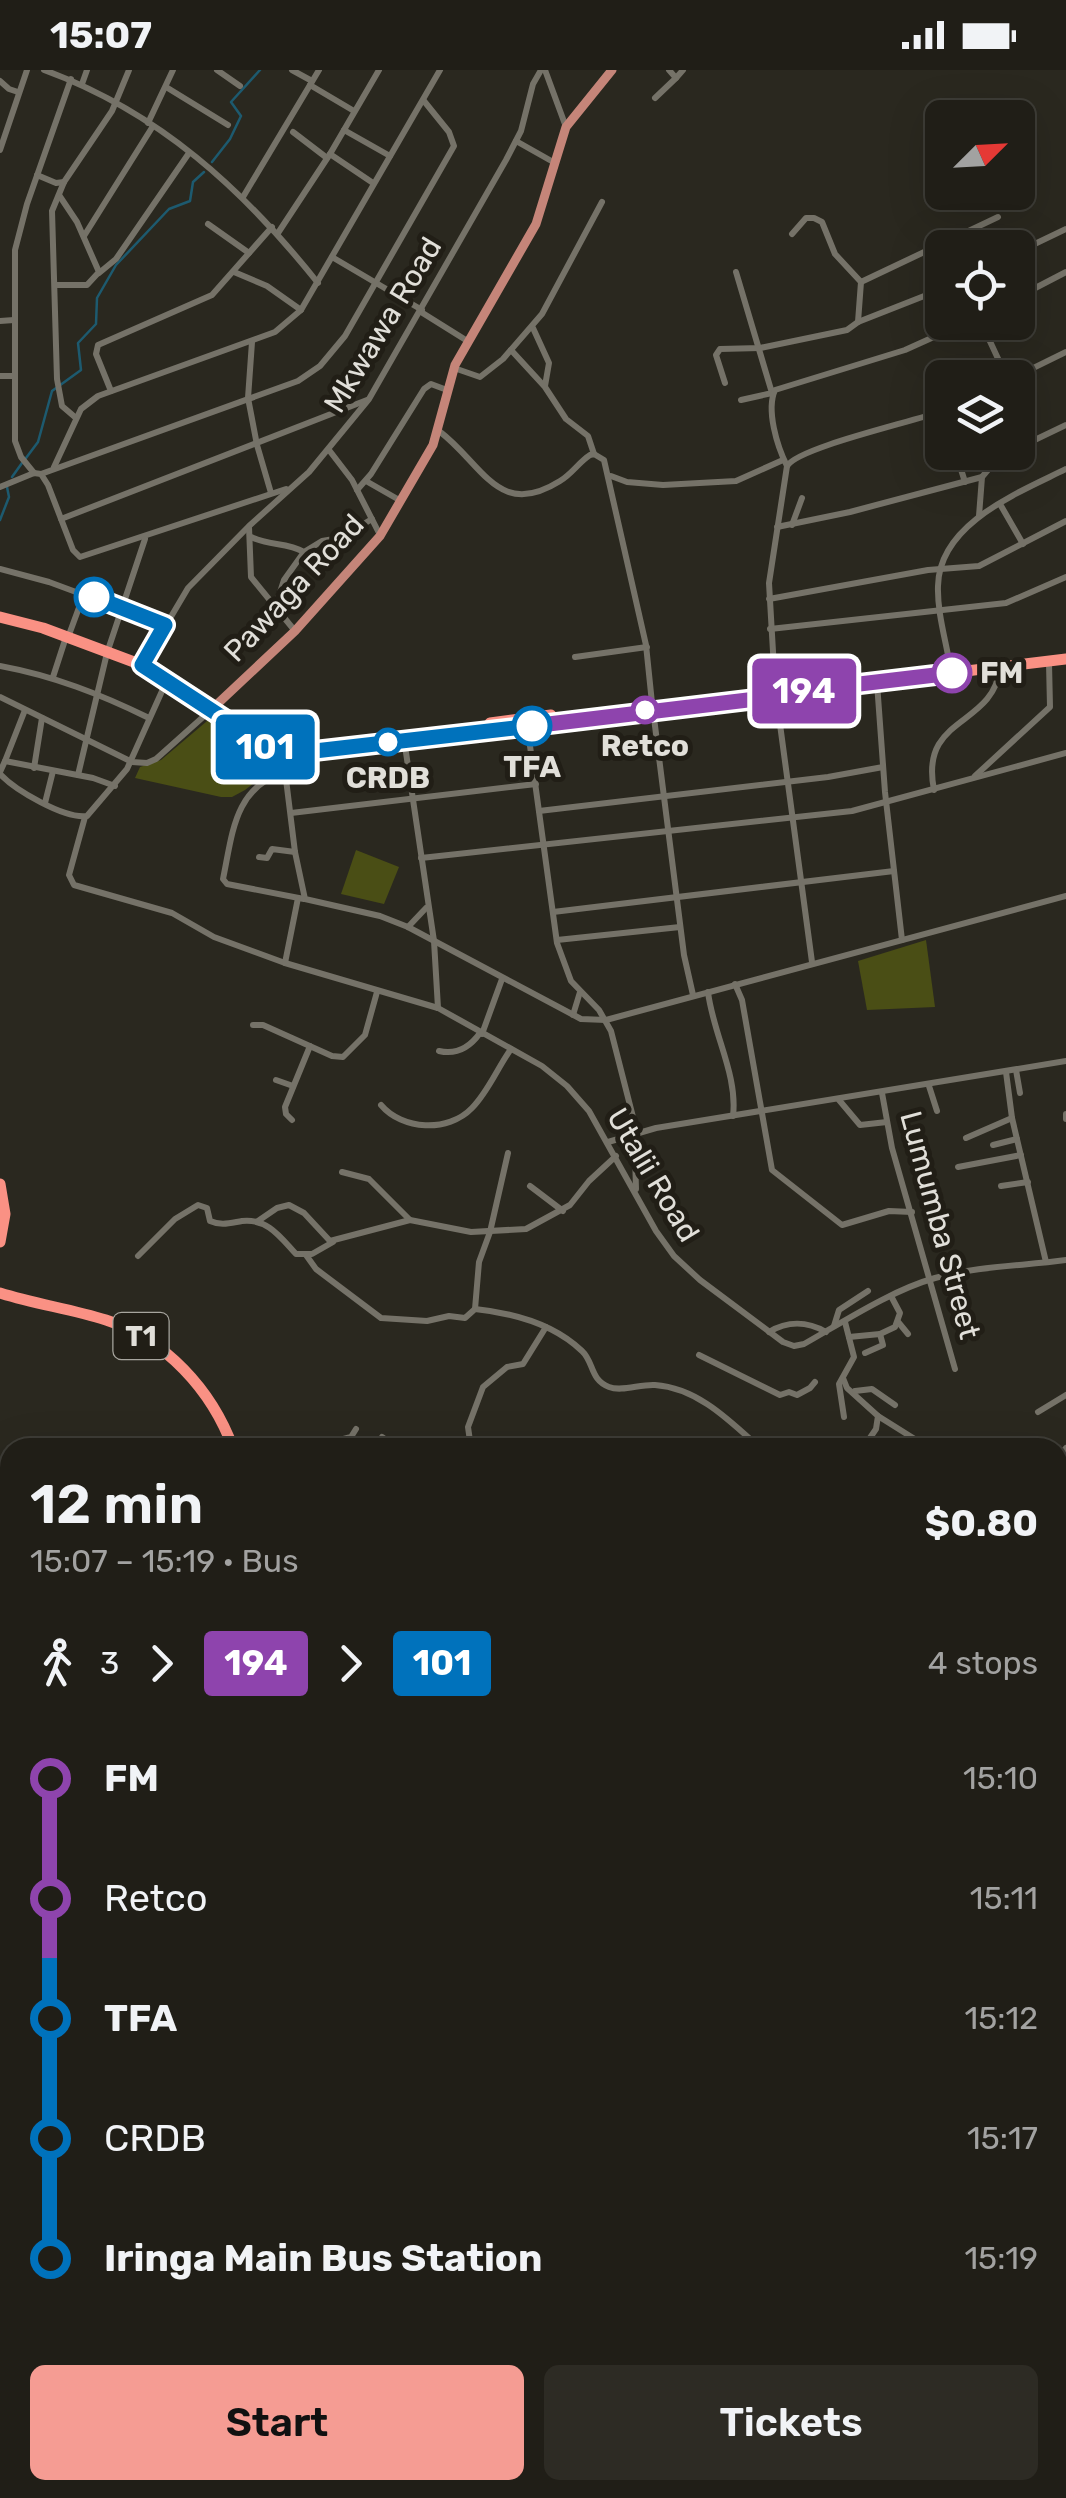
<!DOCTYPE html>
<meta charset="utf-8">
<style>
body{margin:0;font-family:Rubik,sans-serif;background:#2d2b24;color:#f1f3f6;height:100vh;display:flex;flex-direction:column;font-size:38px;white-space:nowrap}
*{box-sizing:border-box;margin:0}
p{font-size:32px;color:#a2a2a1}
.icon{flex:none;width:55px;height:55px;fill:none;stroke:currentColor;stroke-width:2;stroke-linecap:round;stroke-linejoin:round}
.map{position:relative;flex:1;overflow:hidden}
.panel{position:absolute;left:0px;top:1368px;width:1068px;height:1062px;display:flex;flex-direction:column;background:#201e17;border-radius:30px 30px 0 0;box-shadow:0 10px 40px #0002,0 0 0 2px #3d3c36}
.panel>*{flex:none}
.badge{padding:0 20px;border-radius:8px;font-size:35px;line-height:65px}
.needle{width:65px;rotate:66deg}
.buttons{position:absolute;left:925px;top:30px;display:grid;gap:20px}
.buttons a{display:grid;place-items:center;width:110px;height:110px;border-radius:15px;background:#201e17;box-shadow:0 10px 40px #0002,0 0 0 2px #3d3c36;font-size:50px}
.map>.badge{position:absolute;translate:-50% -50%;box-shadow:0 0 0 5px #fff}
.legs{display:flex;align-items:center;gap:15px;height:110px;padding:0 30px;font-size:32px}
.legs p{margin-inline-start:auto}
.overview{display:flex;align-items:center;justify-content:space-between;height:170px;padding:0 30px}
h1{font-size:55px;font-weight:600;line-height:75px}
.action{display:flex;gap:20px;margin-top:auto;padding:20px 30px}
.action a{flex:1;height:115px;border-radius:15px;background:#f59c93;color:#111;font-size:40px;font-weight:600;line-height:115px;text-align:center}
.action a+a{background:#2d2b24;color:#f1f3f6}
ul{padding:0 30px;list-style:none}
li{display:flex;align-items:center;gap:35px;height:120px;font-size:38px}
li i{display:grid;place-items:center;width:15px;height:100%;margin:0 12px;background:currentColor}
li i::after{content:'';width:25px;height:25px;margin:-12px;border:8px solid;border-radius:50%;background:#201e17}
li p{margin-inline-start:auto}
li:first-child i{background:linear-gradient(#0000 50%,currentColor 0)}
li:last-child i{background:linear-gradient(currentColor 50%,#0000 0)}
.status{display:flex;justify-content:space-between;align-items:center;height:70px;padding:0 50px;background:#201e17;direction:ltr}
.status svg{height:28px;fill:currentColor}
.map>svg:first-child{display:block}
.green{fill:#4a4e15}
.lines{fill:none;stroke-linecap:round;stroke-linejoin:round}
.stream{stroke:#1d5a6f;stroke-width:2.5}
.river{stroke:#1d5a6f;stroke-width:8}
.minor{stroke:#757268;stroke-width:6}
.major{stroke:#c58579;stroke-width:9}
.highway{stroke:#fa9184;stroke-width:11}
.line-1-casing{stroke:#fff;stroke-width:22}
.line-2-casing{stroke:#fff;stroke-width:22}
.line-1{stroke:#8e44ad;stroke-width:15}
.line-2{stroke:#0072bc;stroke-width:15}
.stop-2-dot{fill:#fff;stroke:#0072bc;stroke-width:5}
.stop-1-dot{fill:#fff;stroke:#8e44ad;stroke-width:5}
.labels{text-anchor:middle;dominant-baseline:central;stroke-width:10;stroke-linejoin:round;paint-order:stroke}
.shield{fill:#211e16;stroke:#a7a59e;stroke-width:2.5}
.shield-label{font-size:28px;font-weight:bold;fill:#e1dfd9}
.street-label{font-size:30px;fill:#e1dfd9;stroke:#211e16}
.stop-label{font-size:30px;font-weight:bold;fill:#e1dfd9;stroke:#211e16}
</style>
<div class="status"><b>15:07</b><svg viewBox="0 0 49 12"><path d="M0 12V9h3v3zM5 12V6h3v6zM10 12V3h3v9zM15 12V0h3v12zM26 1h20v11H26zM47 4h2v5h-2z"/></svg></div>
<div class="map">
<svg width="1066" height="2428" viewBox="0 0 1066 2428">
<rect width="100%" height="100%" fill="#2a281f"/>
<g class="green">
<polygon points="213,646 277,692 276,696 245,720 232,727 221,727 135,708 140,697 161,690"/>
<polygon points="356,780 399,797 384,834 341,824"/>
<polygon points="926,870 935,937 867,940 858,891"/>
</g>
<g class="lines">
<g class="stream">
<polyline points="212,92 230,69 241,46 231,32 260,0"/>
<polyline points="26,388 38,372 52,321 81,300 78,273 96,254 97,228 116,195 169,139 190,131 193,112 204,102"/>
<polyline points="12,407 22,393"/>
<polyline points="0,450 9,427 7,417"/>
</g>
<g class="river">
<polyline points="0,1503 10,1520"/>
<polyline points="395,2420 404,2428"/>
</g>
<g class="minor">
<path d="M44,0c115,42 199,119 274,213"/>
<polyline points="217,0 240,16"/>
<polyline points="292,0 312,11"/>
<polyline points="545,0 566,57"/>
<polyline points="669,0 676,8 683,0"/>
<polyline points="0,11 9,19 18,22"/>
<polyline points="82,14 87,0"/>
<polyline points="310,15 354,41"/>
<polyline points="166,17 228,55"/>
<polyline points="655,28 676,8"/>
<polyline points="148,53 173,0"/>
<polyline points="344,60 390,86"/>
<polyline points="293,62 327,88"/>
<polyline points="516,71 555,93"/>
<polyline points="0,80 27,0"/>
<polyline points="330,84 373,113"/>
<polyline points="37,105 56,113 64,112"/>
<polyline points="243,127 319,0"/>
<polyline points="208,154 249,183"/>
<polyline points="278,163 330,84 379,0"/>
<polyline points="792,164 806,148 814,148 822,152 835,184 861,212 858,252"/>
<polyline points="84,166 153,56"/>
<polyline points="1018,182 1066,159"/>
<polyline points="332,187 422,240"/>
<polyline points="234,202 267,216 301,240"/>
<polyline points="736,202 772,323 741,330"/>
<polyline points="99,203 116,189 189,83"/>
<polyline points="861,212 998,147"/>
<polyline points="56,215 87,215 99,202 77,152 59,125"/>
<polyline points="928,226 944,264"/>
<polyline points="1018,227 1066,202"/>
<polyline points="421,242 469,272"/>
<polyline points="0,251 14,250"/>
<polyline points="981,252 1007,308"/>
<polyline points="533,258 549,293 545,316"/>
<polyline points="252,272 248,328 257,375 271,423"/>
<polyline points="511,280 545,317 566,349 588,366 594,384"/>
<polyline points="454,298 480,307 503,289 542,244 602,132"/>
<polyline points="0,306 15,306"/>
<polyline points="1013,308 1066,282"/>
<polyline points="725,313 716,285 720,279 760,278 847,260 858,252 942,219"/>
<polyline points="111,321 96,284 98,275 212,225 272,157"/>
<polyline points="1018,324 1021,339 1018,355"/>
<polyline points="76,348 62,336 57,309 52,141 64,112 112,41 129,0"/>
<path d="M439,361c44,33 59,89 121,50 12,-7 19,-19 30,-26l4,-1 10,6 42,185 6,58"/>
<polyline points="1018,378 1066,355"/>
<polyline points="329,380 352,410 380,465"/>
<path d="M787,396c-10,-20 -21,-56 -12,-76l130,-40 62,-28"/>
<polyline points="54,397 81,339 98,326 275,262 301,240 440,0"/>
<polyline points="34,403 21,387 15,371 15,180 27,134 71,9"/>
<polyline points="41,404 298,311 320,296 345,266 454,76 449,62 424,31"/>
<polyline points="611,406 627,412 663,415 736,411 783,390"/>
<polyline points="366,411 401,431"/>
<polyline points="965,412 959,393 966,382"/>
<polyline points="0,417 34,403 41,404 48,415 73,480 80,487 286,419"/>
<polyline points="357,420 371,404 424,319 431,314 447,320"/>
<polyline points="1000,434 1023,474"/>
<polyline points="979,446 982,407 1003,382"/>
<polyline points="61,449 367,330"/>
<polyline points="792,455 802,428"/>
<polyline points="249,457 251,507 295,561"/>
<polyline points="777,457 850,442 982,407"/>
<path d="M251,467c18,9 36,5 53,15"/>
<polyline points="0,499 49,512 165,555"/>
<polyline points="769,529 928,500 979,496 1066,451"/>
<polyline points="275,538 284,510 304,482 322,471 340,468 372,449"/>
<polyline points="770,559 1006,533 1066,507"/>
<polyline points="70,562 84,524"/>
<polyline points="109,577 145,469"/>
<polyline points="575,587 647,577"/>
<polyline points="143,594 188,518 249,456 309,402 369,329 506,90 521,61 533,14 541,0"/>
<path d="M0,596c54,10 100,28 149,52"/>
<path d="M951,602c-4,-28 -14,-58 -13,-86 1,-63 82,-94 128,-117"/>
<polyline points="53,607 66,567"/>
<polyline points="877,613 885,722 902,870"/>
<path d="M775,616l-6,-103 18,-117c12,-19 126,-44 155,-55"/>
<polyline points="0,627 132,692 147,693 156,689 212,639"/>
<polyline points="777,632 812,892"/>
<polyline points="653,640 684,885 693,925"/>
<polyline points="527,654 557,873 571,911 599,940 611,961 634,1051 636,1119"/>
<polyline points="404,669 434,871 438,938"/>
<polyline points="283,685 295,782 305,829 380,846 408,857 581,949 606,950 1066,826"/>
<polyline points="5,691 25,640"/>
<polyline points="34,698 42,648"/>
<path d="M285,701c-51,18 -52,60 -62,108l4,5 77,15"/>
<polyline points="0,702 5,691 93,708 115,716"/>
<path d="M0,704c15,16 64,45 87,42l40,-47 40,-89"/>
<polyline points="78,705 107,583"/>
<polyline points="975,706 1050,637 1049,593"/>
<path d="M934,720c-15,-75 59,-62 66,-122"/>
<polyline points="45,733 53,701"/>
<polyline points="539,741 828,707 883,697"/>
<polyline points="291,743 536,714"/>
<path d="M85,747l-16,58 5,10 98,28 42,24 71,26 153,45 104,58 25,20 22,25 67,120 18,25 26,24 83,62 11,4 10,-2c39,-22 88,-54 131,-66 43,-12 87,-12 131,-18"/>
<polyline points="259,787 267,788 272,779 295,782"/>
<polyline points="421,788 852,741 1066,683"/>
<polyline points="553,842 894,801"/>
<polyline points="408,857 426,838"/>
<polyline points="557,870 680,857"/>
<polyline points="285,893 298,828"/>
<polyline points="735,914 742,930 772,1100 842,1155 889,1141 912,1142"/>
<path d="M708,922c5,42 30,83 25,124"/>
<polyline points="573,945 580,922"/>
<polyline points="253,955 263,955 332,986 343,987 365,965 377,922"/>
<polyline points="482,964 502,909"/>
<path d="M439,981c17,4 31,-4 41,-18"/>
<polyline points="1016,1000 1020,1023"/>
<polyline points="1006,1002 1012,1048 1046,1192"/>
<polyline points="276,1010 293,1016"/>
<polyline points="929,1016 937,1041"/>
<polyline points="882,1023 892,1078 955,1299"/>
<polyline points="839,1030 860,1055 887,1052"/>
<path d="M381,1035c21,25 67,28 91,3 16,-16 26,-41 39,-59"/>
<polyline points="1066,1044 1066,1049"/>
<polyline points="292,1050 286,1044 285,1037 310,976"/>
<polyline points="966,1068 1012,1048"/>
<polyline points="608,1072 656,1058 1066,991"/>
<polyline points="993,1075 1017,1069"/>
<polyline points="958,1097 1021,1085"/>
<polyline points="342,1102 369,1109 409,1149"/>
<polyline points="530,1116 563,1141"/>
<polyline points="1001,1116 1028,1112"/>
<polyline points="258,1151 277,1138 289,1135 304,1143 330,1171 410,1150 471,1162 526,1159 570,1135 589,1111 616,1086"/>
<path d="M306,1185l10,14 65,49 46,3 22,-5 16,2 10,-9c38,4 79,15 107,42 12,11 8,29 27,36 13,5 31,-3 46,-2 43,3 75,36 105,63"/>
<path d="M138,1186l37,-37 23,-14 9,3 3,13c11,5 20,2 32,0 26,-3 39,17 54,33h16l21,-12"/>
<polyline points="475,1239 479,1192 490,1162 508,1083"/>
<polyline points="899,1253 908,1264"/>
<polyline points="834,1256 839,1240 868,1221"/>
<path d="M769,1262c18,-11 38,-11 57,0"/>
<polyline points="849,1267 880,1264 895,1257 900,1243 891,1226"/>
<polyline points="865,1283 883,1275 880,1264"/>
<polyline points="699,1285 780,1325 789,1322 797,1325 810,1318 815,1312"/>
<polyline points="843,1308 847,1318 878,1346 876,1359 863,1378"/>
<polyline points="855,1321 872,1319 895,1335"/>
<polyline points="1038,1342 1066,1325"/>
<polyline points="878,1346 929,1378"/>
<polyline points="844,1347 839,1314 854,1287 845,1252"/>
<polyline points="382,1367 397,1378"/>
<polyline points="328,1378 336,1371 351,1367 356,1359"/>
<polyline points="471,1378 468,1357 483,1317 507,1297 523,1294 546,1257"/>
<polyline points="1058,1387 1066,1378"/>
<polyline points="1058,1435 1066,1432"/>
<polyline points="0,2024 10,2029"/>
<polyline points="0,2068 10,2068"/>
<polyline points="0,2103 10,2098"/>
<path d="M0,2138c17,32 0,69 10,97"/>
<polyline points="10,2256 2,2264 10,2274"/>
</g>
<g class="major">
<polyline points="213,638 295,561 380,466 433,375 455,295 536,154 566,57 612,0"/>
<polyline points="0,1827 10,1845"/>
<polyline points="233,2420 238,2428"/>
</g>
<g class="highway">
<polyline points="0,547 43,558 142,595 278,683"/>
<polyline points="778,616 809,620 1066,589"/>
<polyline points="490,653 551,645"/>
<circle cx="282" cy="680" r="5.5"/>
<polyline points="286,684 653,639 756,629 777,632 784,626 781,617 769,619 771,631"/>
<polyline points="0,1114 5,1144 0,1172"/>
<path d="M0,1223c35,11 71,16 106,27 59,19 106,70 127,128"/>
<polyline points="431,2420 435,2428"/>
</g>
</g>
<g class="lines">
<defs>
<polyline id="line-1" points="532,656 756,629 777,632 809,620 952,603"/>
<polyline id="line-2" points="94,527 165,555 142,595 280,685 532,656"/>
</defs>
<use href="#line-1" class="line-1-casing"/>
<use href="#line-2" class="line-2-casing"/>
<use href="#line-1" class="line-1"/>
<use href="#line-2" class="line-2"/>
</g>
<g class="stop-2-dot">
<circle cx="94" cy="527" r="18"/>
<circle cx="532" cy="656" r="18"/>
<circle cx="388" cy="672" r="12"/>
</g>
<g class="stop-1-dot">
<circle cx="952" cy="603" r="18"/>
<circle cx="645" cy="640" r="12"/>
</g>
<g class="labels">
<rect class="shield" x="113.5" y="1243" width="55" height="46" rx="8"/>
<g class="shield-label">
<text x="141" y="1266">T1</text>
</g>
<g class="street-label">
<text transform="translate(383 255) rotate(-59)">Mkwawa Road</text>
<text transform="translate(294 518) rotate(-47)">Pawaga Road</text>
<text transform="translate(653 1105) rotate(59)">Utalii Road</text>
<text transform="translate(940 1155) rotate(75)">Lumumba Street</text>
</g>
<g class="stop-label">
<text x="980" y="603" text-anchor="start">FM</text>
<text x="645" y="676">Retco</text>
<text x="532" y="697">TFA</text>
<text x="388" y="708">CRDB</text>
</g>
</g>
</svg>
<div class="buttons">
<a><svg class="needle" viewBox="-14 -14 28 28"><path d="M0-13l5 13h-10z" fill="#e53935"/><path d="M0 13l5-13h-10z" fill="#a2a2a1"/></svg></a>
<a><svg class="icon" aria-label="locate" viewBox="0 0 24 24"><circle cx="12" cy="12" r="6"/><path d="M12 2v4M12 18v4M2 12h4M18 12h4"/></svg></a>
<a><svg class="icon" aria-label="layers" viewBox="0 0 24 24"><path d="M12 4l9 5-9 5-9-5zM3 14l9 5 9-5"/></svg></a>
</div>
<b class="badge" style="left:804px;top:621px;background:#8e44ad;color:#fff">194</b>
<b class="badge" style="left:265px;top:677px;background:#0072bc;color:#fff">101</b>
<section class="panel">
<div class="overview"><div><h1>12 min</h1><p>15:07 – 15:19 · Bus</p></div><b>$0.80</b></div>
<div class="legs"><svg class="icon" aria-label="walk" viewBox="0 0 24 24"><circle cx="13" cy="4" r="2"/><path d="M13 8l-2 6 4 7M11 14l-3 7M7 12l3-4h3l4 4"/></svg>3<svg class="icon" aria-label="forward" viewBox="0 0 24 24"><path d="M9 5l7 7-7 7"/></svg><b class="badge" style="background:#8e44ad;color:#fff">194</b><svg class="icon" aria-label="forward" viewBox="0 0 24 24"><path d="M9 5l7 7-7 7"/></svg><b class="badge" style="background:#0072bc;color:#fff">101</b><p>4 stops</p></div>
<ul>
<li><i style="color:#8e44ad"></i><b>FM</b><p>15:10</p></li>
<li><i style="color:#8e44ad"></i><span>Retco</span><p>15:11</p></li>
<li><i style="color:#0072bc"></i><b>TFA</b><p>15:12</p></li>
<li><i style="color:#0072bc"></i><span>CRDB</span><p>15:17</p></li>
<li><i style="color:#0072bc"></i><b>Iringa Main Bus Station</b><p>15:19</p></li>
</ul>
<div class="action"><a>Start</a><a>Tickets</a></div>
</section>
</div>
